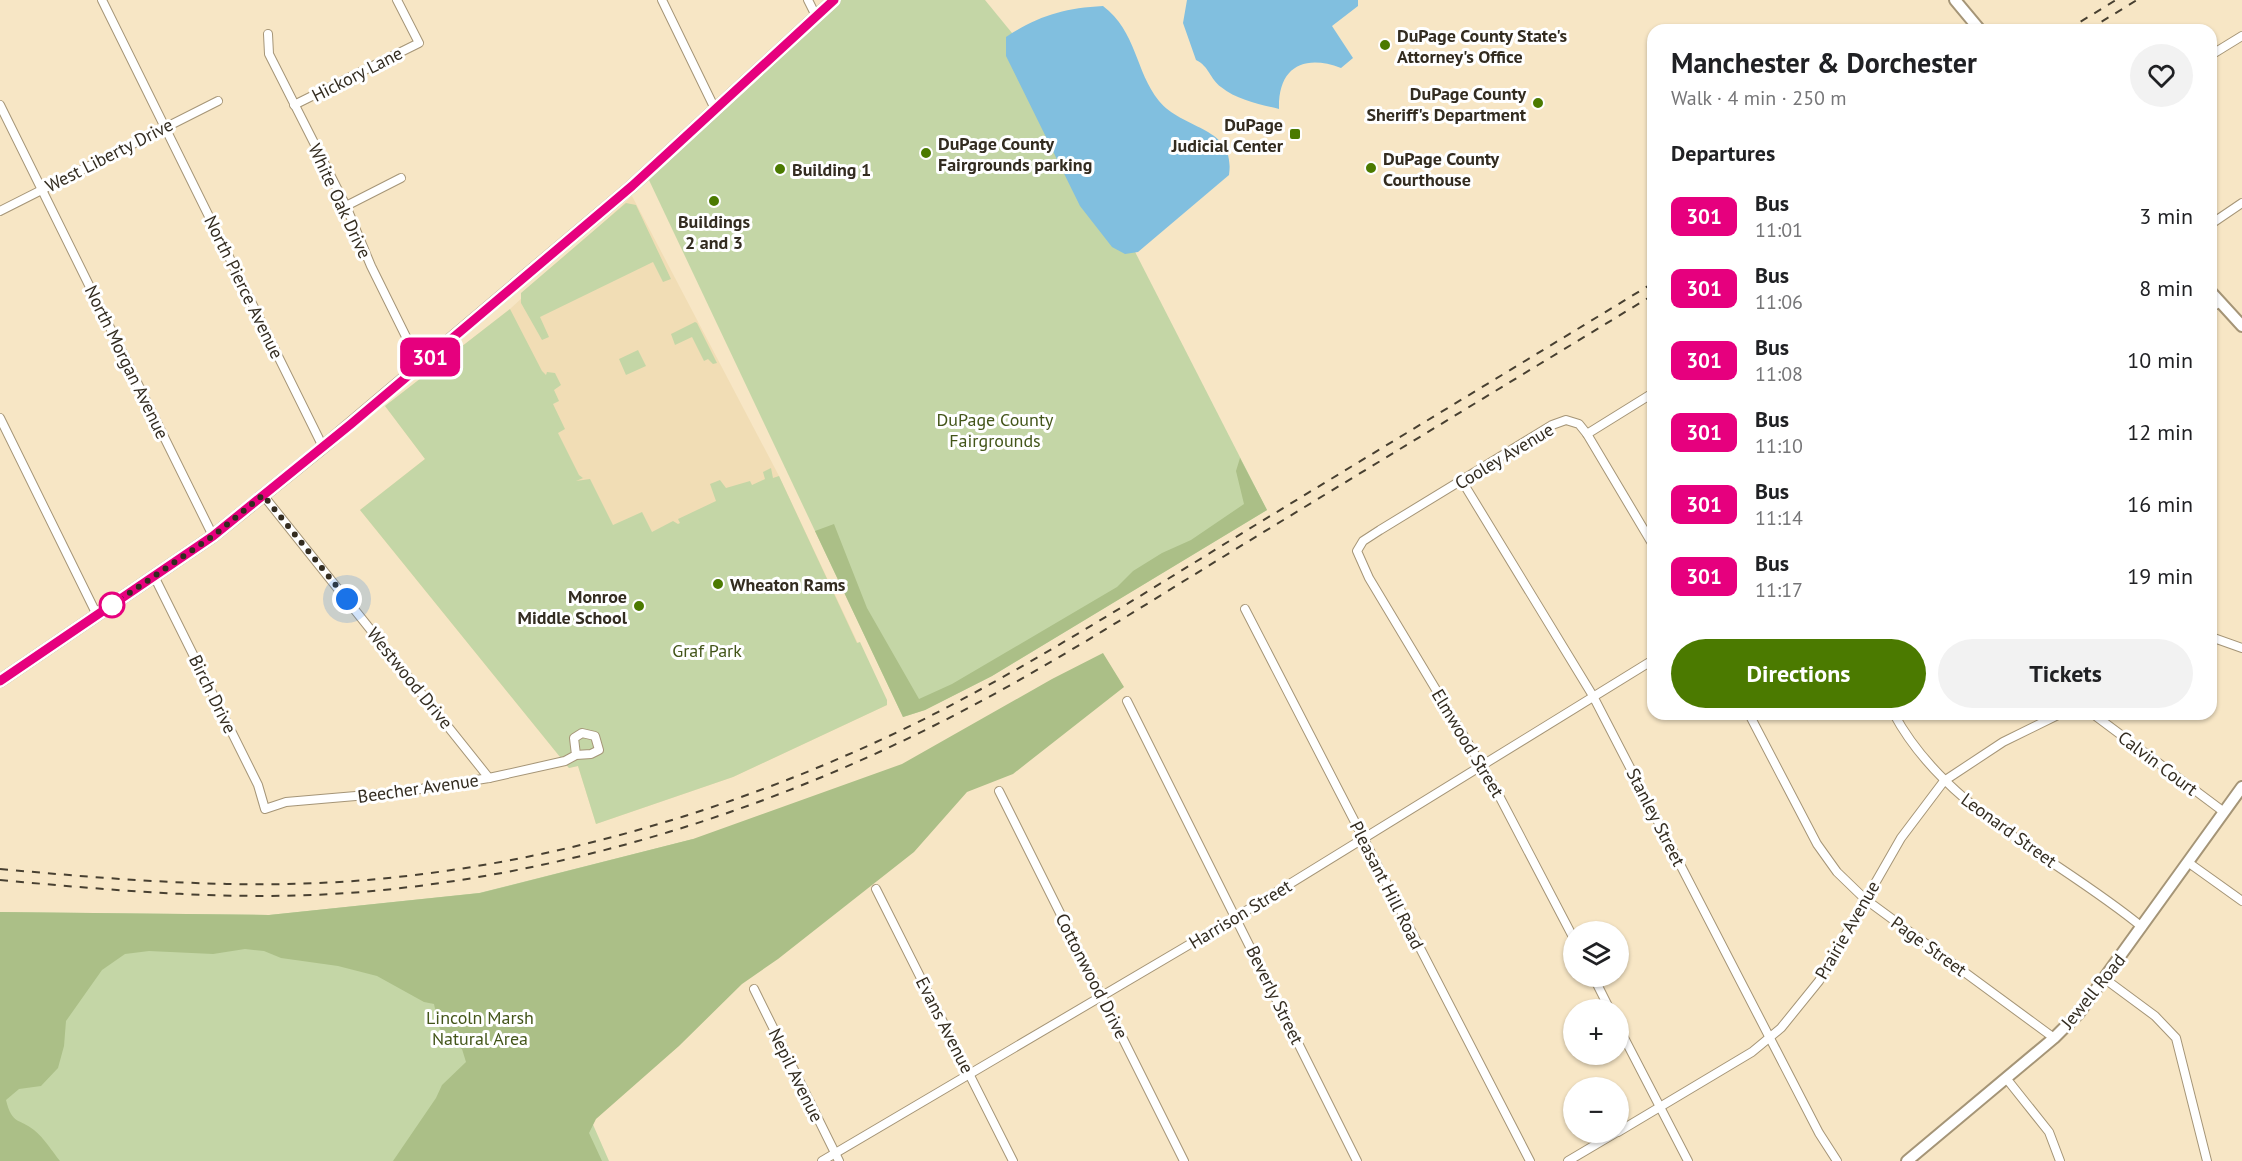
<!DOCTYPE html>
<meta charset="utf-8">
<style>
body{margin:0;font-family:"PT Sans",sans-serif;background:#f2f2f2;color:#202124;height:100vh;display:flex;flex-direction:column;font-size:22px;white-space:nowrap}
*{box-sizing:border-box;margin:0}
p{font-size:20px;color:#757577}
.icon{flex:none;width:33px;height:33px;fill:none;stroke:currentColor;stroke-width:2;stroke-linecap:round;stroke-linejoin:round}
.map{position:relative;flex:1;overflow:hidden}
.details{position:absolute;left:1647px;top:24px;width:570px;height:696px;display:flex;flex-direction:column;background:#fff;border-radius:18px;box-shadow:0 2px 4px #0004}
.details>*{flex:none}
.badge{padding:0 12px;border-radius:9px;font-size:21px;line-height:39px}
.tools{position:absolute;left:1563px;top:921px;display:grid;gap:12px}
.tools a{display:grid;place-items:center;width:66px;height:66px;border-radius:50%;background:#fff;box-shadow:0 2px 4px #0004;font-size:30px}
.you{position:absolute;width:30px;height:30px;margin:-15px;border:4px solid #fff;border-radius:50%;background:#1a73e8;box-shadow:0 0 0 9px #1a73e833}
.map>.badge{position:absolute;translate:-50% -50%;box-shadow:0 0 0 3px #fff}
h2{padding:0 24px;font-size:22px;line-height:54px}
.round{display:grid;place-items:center;flex:none;width:63px;height:63px;border-radius:32px;background:#f2f2f2}
.head{display:flex;align-items:center;justify-content:space-between;height:102px;padding:0 24px}
h1{font-size:28px;font-weight:700;line-height:45px}
.primary-button{display:flex;gap:12px;margin-top:auto;padding:12px 24px}
.primary-button a{flex:1;height:69px;border-radius:36px;background:#4b7a00;color:#fff;font-size:24px;font-weight:700;line-height:69px;text-align:center}
.primary-button a+a{background:#f2f2f2;color:#202124}
ul{padding:0;list-style:none}
li{display:flex;align-items:center;gap:18px;height:72px;padding:0 24px}
li div{flex:1}
li b{display:block;font-size:22px}
li em{font-style:normal}
li .badge{min-width:66px;font-weight:700;text-align:center}
.map>svg:first-child{display:block}
.built{fill:#f1ddb5}
.green{fill:#c4d6a6}
.forest{fill:#abbf87}
.water{fill:#81bfdf}
.lines{fill:none;stroke-linecap:round;stroke-linejoin:round}
.street-casing{stroke:#a59577;stroke-width:10}
.secondary-casing{stroke:#a59577;stroke-width:14}
.street{stroke:#fff;stroke-width:8}
.secondary{stroke:#fff;stroke-width:10}
.rail{stroke:#484031;stroke-width:2;stroke-dasharray:8 8;stroke-linecap:butt}
.line-casing{stroke:#fff;stroke-width:14}
.line{stroke:#e6007e;stroke-width:9}
.walk{stroke:#332c20;stroke-width:6;stroke-dasharray:0 10.8}
.poi-dot{fill:#4b7a00;stroke:#fff;stroke-width:2}
.stop-dot{fill:#fff;stroke:#e6007e;stroke-width:3}
.labels{text-anchor:middle;dominant-baseline:central;stroke-width:6;stroke-linejoin:round;paint-order:stroke}
.poi-label{font-size:18px;font-weight:bold;fill:#332c20;stroke:#fff;text-anchor:start}
.street-label{font-size:18px;fill:#332c20;stroke:#fff}
.park-label{font-size:18px;fill:#435519;stroke:#fff}
</style>
<div class="map">
<svg width="2242" height="1161" viewBox="0 0 2242 1161">
<rect width="100%" height="100%" fill="#f7e6c5"/>
<polygon class="built" points="632,196 779,476 887,705 733,777 596,824 578,766 569,768 360,510 425,459 385,406 510,309"/>
<g class="green">
<polygon points="841,0 985,0 1012,33 1130,242 1267,510 992,676 925,710 903,717 648,178"/>
<polygon points="626,203 636,205 671,279 663,282 653,262 540,317 549,337 542,340 521,303 521,293"/>
<polygon points="510,309 542,371 546,375 547,372 555,373 561,385 554,390 559,401 553,404 565,429 558,433 579,475 583,478 588,476 576,481 590,479 613,525 642,512 652,532 673,521 678,524 680,523 678,519 716,501 710,484 720,480 726,488 750,481 752,485 765,479 763,472 771,468 773,478 779,476 857,643 860,642 887,700 887,705 733,777 596,824 578,766 569,768 360,510 425,459 385,406"/>
<polygon points="695,322 697,323 717,363 713,364 708,359 704,361 692,337 675,345 671,334"/>
<polygon points="638,350 646,366 626,375 619,359"/>
<polygon points="693,839 587,1111 609,1161 0,1161 0,912 269,915 479,893"/>
</g>
<g class="forest">
<polygon points="1240,458 1267,510 992,676 925,710 903,717 815,531 834,524 867,608 919,699 952,684 1117,587 1133,571 1162,553 1191,540 1244,504 1236,471"/>
<path d="M1103,653l21,34 -111,87 -46,18 -53,60 -136,107 -36,25 -63,62 -83,73 -7,14 13,28h-209l43,-63 6,-13 24,-23 -4,-13c-25,-16 -22,-18 -28,-45l-10,-2 -47,-26 -39,-10 -57,-8 -17,-7 -19,-2 -32,5 -64,-3 -24,3 -23,16 -36,51 -2,25 -6,22 -17,18 -22,3 -13,11c6,25 13,18 28,30 10,8 18,21 26,31h-60v-249l269,3 211,-22 213,-54 209,-75 150,-85z"/>
</g>
<g class="water">
<path d="M1187,0h171v6l-26,20 21,32 -12,10c-37,-14 -63,-1 -62,41 -20,-5 -42,-9 -58,-22 -11,-8 -12,-21 -25,-27l-13,-37z"/>
<path d="M1103,6c34,26 32,65 56,95 25,30 77,25 70,74l-91,77 -13,2 -13,-7 -32,-41 -74,-150v-19c32,-21 58,-29 97,-31z"/>
</g>
<g class="lines">
<defs>
<g id="street">
<polyline points="102,0 323,447"/>
<polyline points="662,0 715,109"/>
<polyline points="808,0 816,16"/>
<polyline points="268,34 269,54 346,206 371,266 420,365"/>
<polyline points="2211,55 2242,36"/>
<polyline points="0,105 213,536"/>
<polyline points="294,105 419,43 397,0"/>
<polyline points="346,206 401,178"/>
<polyline points="0,211 218,101"/>
<polyline points="2211,224 2242,203"/>
<polyline points="2211,308 2220,302"/>
<polyline points="0,418 97,615"/>
<polyline points="1587,434 1653,393"/>
<polyline points="1462,481 1593,696 1819,1133 1837,1161"/>
<polyline points="263,495 489,778"/>
<polyline points="154,576 258,785 265,809 286,802 402,792 489,778 565,761 576,755 574,738 582,733 595,736 599,750 591,754 576,755"/>
<polyline points="1245,609 1530,1161"/>
<polyline points="2211,637 2242,648"/>
<polyline points="1127,701 1357,1161"/>
<polyline points="1749,714 1817,844 1837,872 1865,899 2054,1038"/>
<path d="M1894,714c52,97 166,145 248,213"/>
<polyline points="2093,714 2224,812"/>
<polyline points="999,791 1184,1161"/>
<polyline points="2189,863 2242,901"/>
<polyline points="876,889 1013,1161"/>
<polyline points="1574,939 1495,788 1369,578 1357,551 1363,541 1380,530 1552,425 1566,420 1579,424 1587,434 1653,545"/>
<polyline points="1593,976 1610,1010"/>
<polyline points="2105,979 2155,1016 2176,1038 2207,1161"/>
<polyline points="754,989 839,1161"/>
<polyline points="1618,1026 1688,1161"/>
<polyline points="2006,1078 2049,1132 2060,1161"/>
<polyline points="1618,1132 1752,1052 1781,1028 1819,981 1901,838 1944,781 2003,742 2060,714"/>
<polyline points="822,1161 1236,917 1653,660"/>
<polyline points="1568,1161 1617,1132"/>
</g>
<g id="secondary">
<polyline points="1955,0 1980,30"/>
<polyline points="2211,292 2242,326"/>
<polyline points="0,681 213,536 323,447 632,186 834,0"/>
<polyline points="1907,1161 2054,1038 2079,1013 2242,787"/>
</g>
</defs>
<use href="#street" class="street-casing"/>
<use href="#secondary" class="secondary-casing"/>
<use href="#street" class="street"/>
<use href="#secondary" class="secondary"/>
<g class="rail">
<polyline points="2067,30 2116,0"/>
<polyline points="2088,30 2137,0"/>
<path d="M0,869c133,12 264,23 397,8 188,-20 375,-80 543,-166 104,-54 203,-117 304,-179 136,-83 273,-166 409,-249"/>
<path d="M0,880c120,11 240,22 361,12 191,-16 382,-73 554,-157 114,-55 221,-125 329,-191 136,-83 273,-166 409,-249"/>
</g>
</g>
<g class="lines">
<defs>
<polyline id="line" points="0,681 213,536 351,424 632,186 834,0"/>
</defs>
<use href="#line" class="line-casing"/>
<use href="#line" class="line"/>
<polyline class="walk" points="112,605 213,536 263,495 347,599"/>
</g>
<g class="poi-dot">
<circle cx="1385" cy="45" r="6"/>
<circle cx="1538" cy="103" r="6"/>
<rect x="1289" y="128" width="12" height="12" rx="3"/>
<circle cx="926" cy="153" r="6"/>
<circle cx="1371" cy="168" r="6"/>
<circle cx="780" cy="169" r="6"/>
<circle cx="714" cy="201" r="6"/>
<circle cx="718" cy="584" r="6"/>
<circle cx="639" cy="606" r="6"/>
</g>
<circle class="stop-dot" cx="112" cy="605" r="12"/>
<g class="labels">
<g class="poi-label">
<text x="1397" y="35">DuPage County State's<tspan x="1397" dy="21">Attorney's Office</tspan></text>
<text x="1526" y="93" text-anchor="end">DuPage County<tspan x="1526" dy="21">Sheriff's Department</tspan></text>
<text x="1283" y="124" text-anchor="end">DuPage<tspan x="1283" dy="21">Judicial Center</tspan></text>
<text x="938" y="143">DuPage County<tspan x="938" dy="21">Fairgrounds parking</tspan></text>
<text x="1383" y="158">DuPage County<tspan x="1383" dy="21">Courthouse</tspan></text>
<text x="792" y="169">Building 1</text>
<text x="714" y="221" text-anchor="middle">Buildings<tspan x="714" dy="21">2 and 3</tspan></text>
<text x="730" y="584">Wheaton Rams</text>
<text x="627" y="596" text-anchor="end">Monroe<tspan x="627" dy="21">Middle School</tspan></text>
</g>
<g class="street-label">
<text transform="translate(357 74) rotate(-27)">Hickory Lane</text>
<text transform="translate(109 155) rotate(-27)">West Liberty Drive</text>
<text transform="translate(340 201) rotate(65)">White Oak Drive</text>
<text transform="translate(244 287) rotate(64)">North Pierce Avenue</text>
<text transform="translate(127 362) rotate(64)">North Morgan Avenue</text>
<text transform="translate(1504 456) rotate(-31)">Cooley Avenue</text>
<text transform="translate(410 678) rotate(51)">Westwood Drive</text>
<text transform="translate(213 694) rotate(64)">Birch Drive</text>
<text transform="translate(1468 743) rotate(59)">Elmwood Street</text>
<text transform="translate(2158 763) rotate(37)">Calvin Court</text>
<text transform="translate(418 788) rotate(-8)">Beecher Avenue</text>
<text transform="translate(1656 817) rotate(63)">Stanley Street</text>
<text transform="translate(2009 830) rotate(36)">Leonard Street</text>
<text transform="translate(1387 885) rotate(63)">Pleasant Hill Road</text>
<text transform="translate(1240 914) rotate(-31)">Harrison Street</text>
<text transform="translate(1847 930) rotate(-60)">Prairie Avenue</text>
<text transform="translate(1929 946) rotate(36)">Page Street</text>
<text transform="translate(1092 976) rotate(63)">Cottonwood Drive</text>
<text transform="translate(2093 991) rotate(-51)">Jewell Road</text>
<text transform="translate(1275 995) rotate(64)">Beverly Street</text>
<text transform="translate(945 1025) rotate(63)">Evans Avenue</text>
<text transform="translate(796 1075) rotate(64)">Nepil Avenue</text>
</g>
<g class="park-label">
<text x="995" y="419">DuPage County<tspan x="995" dy="21">Fairgrounds</tspan></text>
<text x="707" y="650">Graf Park</text>
<text x="480" y="1017">Lincoln Marsh<tspan x="480" dy="21">Natural Area</tspan></text>
</g>
</g>
</svg>
<div class="tools">
<a><svg class="icon" aria-label="layers" viewBox="0 0 24 24"><path d="M12 4l9 5-9 5-9-5zM3 14l9 5 9-5"/></svg></a>
<a>+</a>
<a>−</a>
</div>
<div class="you" style="left:347px;top:599px"></div>
<b class="badge" style="left:430px;top:357px;background:#e6007e;color:#fff">301</b>
<section class="details">
<div class="head"><div><h1>Manchester &amp; Dorchester</h1><p>Walk · 4 min · 250 m</p></div><a class="round"><svg class="icon" aria-label="heart" viewBox="0 0 24 24"><path d="M12 20l-8-8c-3-5 5-10 8-4 3-6 11-1 8 4z"/></svg></a></div>
<h2>Departures</h2>
<ul>
<li><span class="badge" style="background:#e6007e;color:#fff">301</span><div><b>Bus</b><p>11:01</p></div><em>3 min</em></li>
<li><span class="badge" style="background:#e6007e;color:#fff">301</span><div><b>Bus</b><p>11:06</p></div><em>8 min</em></li>
<li><span class="badge" style="background:#e6007e;color:#fff">301</span><div><b>Bus</b><p>11:08</p></div><em>10 min</em></li>
<li><span class="badge" style="background:#e6007e;color:#fff">301</span><div><b>Bus</b><p>11:10</p></div><em>12 min</em></li>
<li><span class="badge" style="background:#e6007e;color:#fff">301</span><div><b>Bus</b><p>11:14</p></div><em>16 min</em></li>
<li><span class="badge" style="background:#e6007e;color:#fff">301</span><div><b>Bus</b><p>11:17</p></div><em>19 min</em></li>
</ul>
<div class="primary-button"><a>Directions</a><a>Tickets</a></div>
</section>
</div>
